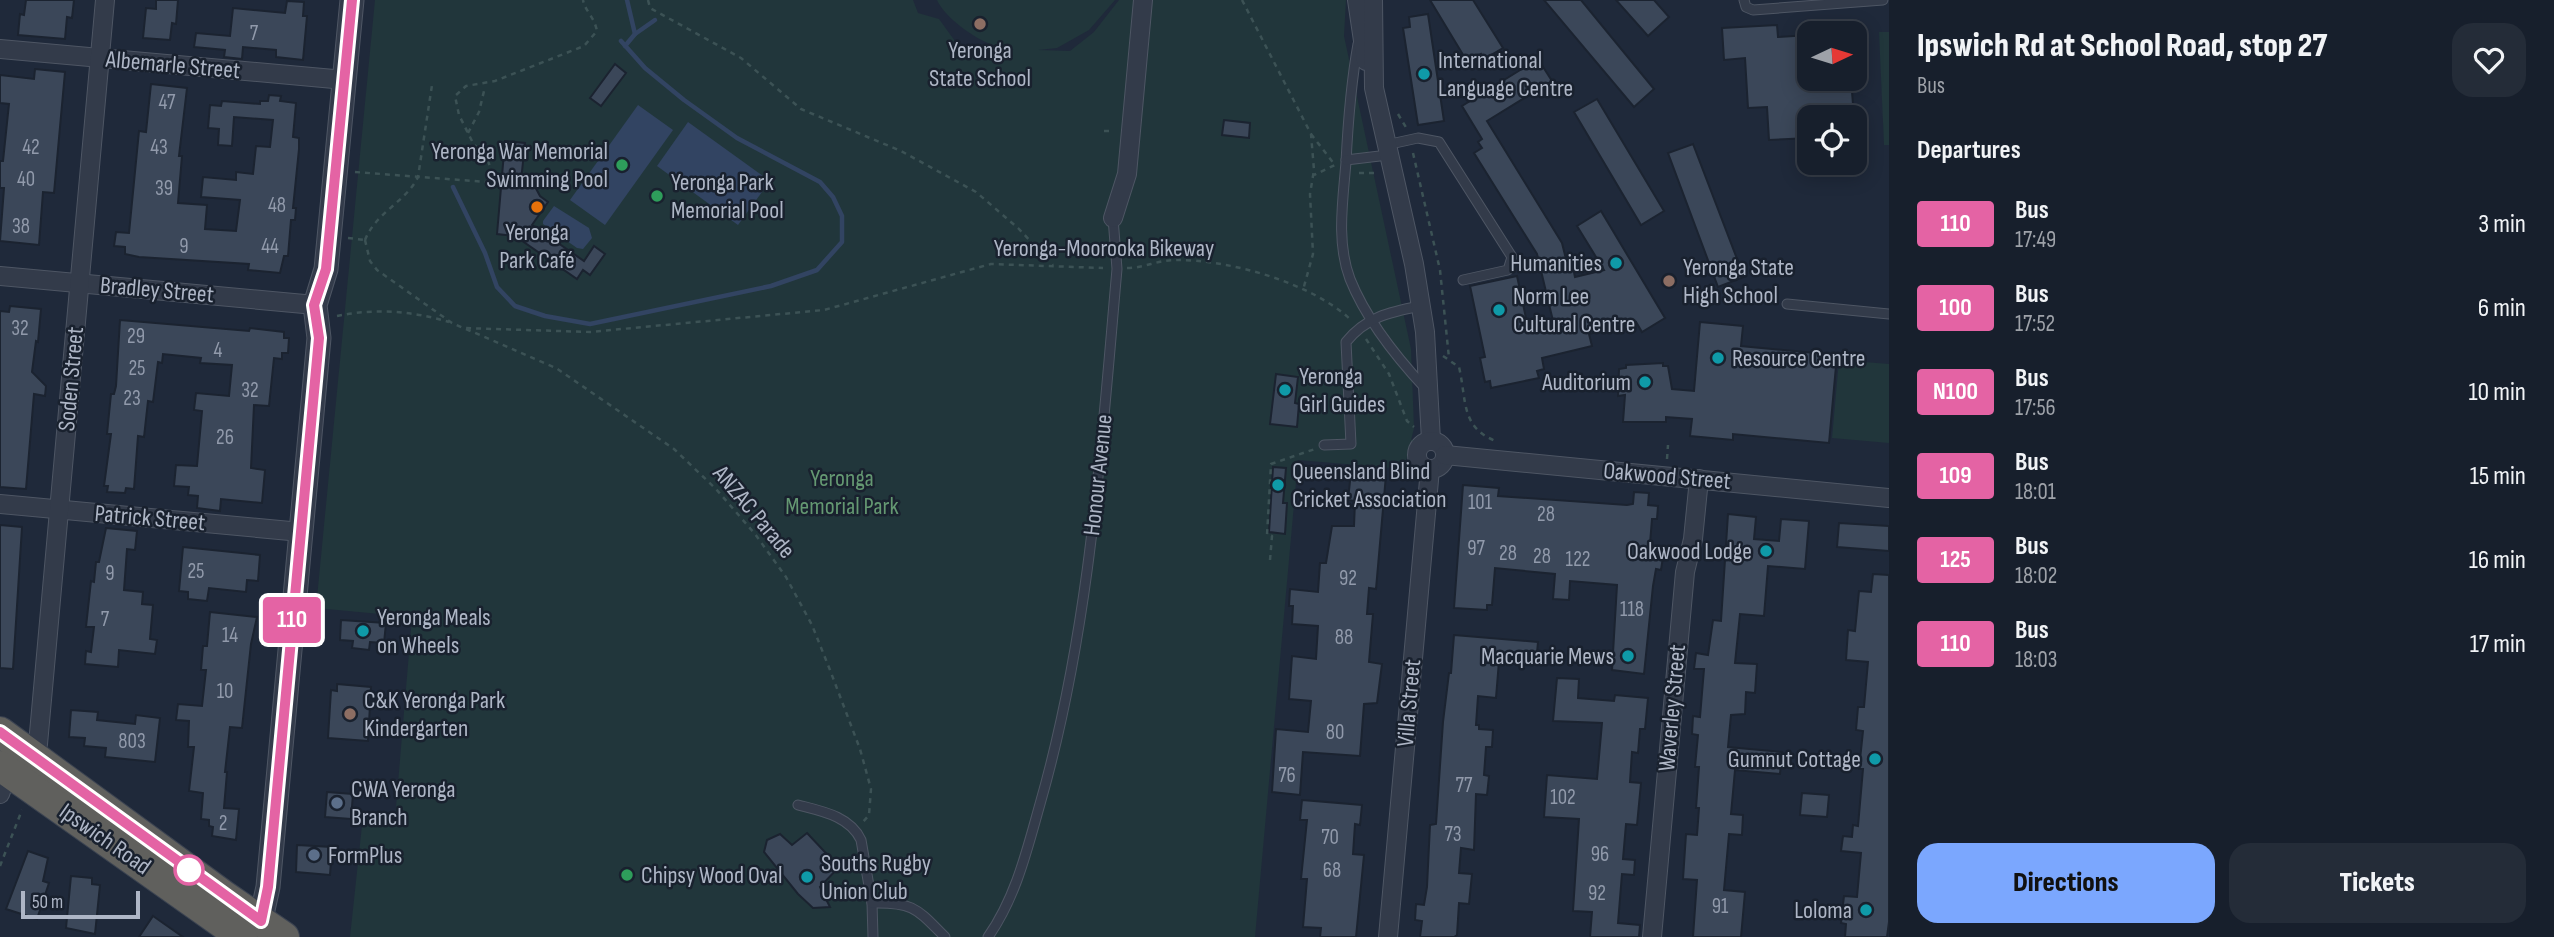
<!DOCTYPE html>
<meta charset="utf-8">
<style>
body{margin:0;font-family:"Sofia Sans Condensed",sans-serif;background:#242c38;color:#f1f3f6;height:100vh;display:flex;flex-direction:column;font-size:26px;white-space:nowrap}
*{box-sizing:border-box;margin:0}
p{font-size:23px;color:#9ea2a9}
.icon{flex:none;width:38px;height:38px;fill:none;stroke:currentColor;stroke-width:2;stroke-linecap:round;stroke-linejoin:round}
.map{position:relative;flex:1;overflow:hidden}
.drawer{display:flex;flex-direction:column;background:#171f2c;width:665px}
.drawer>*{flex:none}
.badge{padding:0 14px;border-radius:5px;font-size:24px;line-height:46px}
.needle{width:46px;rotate:86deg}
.fabs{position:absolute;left:1797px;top:21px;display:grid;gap:14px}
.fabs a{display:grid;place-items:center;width:70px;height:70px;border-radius:14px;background:#171f2c;box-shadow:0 4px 18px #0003,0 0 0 2px #363d48;font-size:35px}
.scale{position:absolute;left:21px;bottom:18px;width:119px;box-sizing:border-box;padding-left:7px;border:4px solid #aeb6c6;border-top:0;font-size:19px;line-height:24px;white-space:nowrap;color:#aeb6c6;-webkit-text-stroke:5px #19212e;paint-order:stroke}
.map>.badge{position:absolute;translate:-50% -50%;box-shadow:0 0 0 4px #fff}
h2{padding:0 28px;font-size:26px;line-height:63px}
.round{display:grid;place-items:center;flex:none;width:74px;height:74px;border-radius:21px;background:#242c38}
.headline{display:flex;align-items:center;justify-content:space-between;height:119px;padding:0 28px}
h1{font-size:33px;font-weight:800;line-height:52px}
.cta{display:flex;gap:14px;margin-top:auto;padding:14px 28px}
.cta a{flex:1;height:80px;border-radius:21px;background:#7ba7fe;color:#111;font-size:28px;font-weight:800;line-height:80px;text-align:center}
.cta a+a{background:#242c38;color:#f1f3f6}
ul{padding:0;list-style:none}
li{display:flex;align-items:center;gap:21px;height:84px;padding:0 28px}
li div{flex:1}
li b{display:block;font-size:26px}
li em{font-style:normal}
li .badge{min-width:77px;font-weight:700;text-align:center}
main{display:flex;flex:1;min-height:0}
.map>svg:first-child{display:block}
.green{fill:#21363b}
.water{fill:#324462}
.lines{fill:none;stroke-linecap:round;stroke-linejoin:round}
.stream{stroke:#324462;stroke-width:4.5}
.building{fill:#3b4759;stroke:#1b2330;stroke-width:2}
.service-casing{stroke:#4e5664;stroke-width:11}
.minor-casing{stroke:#4e5664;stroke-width:20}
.tertiary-casing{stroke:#4e5664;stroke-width:25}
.trunk-casing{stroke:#3b4351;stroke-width:32}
.path{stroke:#3c5255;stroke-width:2.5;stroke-dasharray:5 5;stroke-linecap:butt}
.service{stroke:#333b4a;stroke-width:9}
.minor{stroke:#333b4a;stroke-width:18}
.tertiary{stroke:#333b4a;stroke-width:23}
.trunk{stroke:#60605d;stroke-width:30}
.line-casing{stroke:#fff;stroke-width:16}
.line{stroke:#e463a4;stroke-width:10}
.education-dot{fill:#8d6e63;stroke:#19212e;stroke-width:2.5}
.culture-dot{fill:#0f9aa8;stroke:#19212e;stroke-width:2.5}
.leisure-dot{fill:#2e9e5b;stroke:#19212e;stroke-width:2.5}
.food-dot{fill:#e8710a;stroke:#19212e;stroke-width:2.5}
.service-dot{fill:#5c6f8a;stroke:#19212e;stroke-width:2.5}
.stop-dot{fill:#fff;stroke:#e463a4;stroke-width:3.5}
.labels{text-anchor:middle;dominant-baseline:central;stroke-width:5;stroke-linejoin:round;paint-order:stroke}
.number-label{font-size:21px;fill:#919aab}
.poi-label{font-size:24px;fill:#aeb6c6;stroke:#19212e;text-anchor:start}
.street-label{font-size:24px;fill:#aeb6c6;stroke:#19212e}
.park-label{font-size:24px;fill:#649872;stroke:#19212e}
</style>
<main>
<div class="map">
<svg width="1889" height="937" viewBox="0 0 1889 937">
<rect width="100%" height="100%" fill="#1f293a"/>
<g class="green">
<path d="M375,0h538l5,13 21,6 21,29 54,2c-5,-2 -14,-3 -21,-5 -18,-6 -48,-27 -56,-45h178l-26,30 -32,18 -19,2 32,1 24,-19 25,-32h227l-2,36 67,313 3,79 -10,41 -106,-9 -43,477h-905l13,-121 32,3 17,-202 -96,-9z"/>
<polygon points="1879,32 1889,32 1889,145 1884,145"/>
<polygon points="1839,360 1889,364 1889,443 1832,438"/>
</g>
<g class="water">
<polygon points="638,105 673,130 605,225 570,200"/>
<polygon points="688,122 770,181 738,225 657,166"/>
<polygon points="554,206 589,228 592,238 583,249 577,248 543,224 543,221"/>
</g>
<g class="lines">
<g class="stream">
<polyline points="627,0 635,34"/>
<polyline points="625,46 635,34 655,20"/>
<polyline points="453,187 485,253 497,287 515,306 545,316 590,324 771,286 817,270 842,242 842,216 833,197 820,182 737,138 684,100 645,68 621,41"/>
</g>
</g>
<g class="building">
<polygon points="26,0 74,0 72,18 67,17 65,39 18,35 20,14 24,15"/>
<polygon points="156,0 178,0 176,24 172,23 170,40 143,38 146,8 156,9"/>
<polygon points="1430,0 1473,0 1503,48 1484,59 1481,54 1468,63"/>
<polygon points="1544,0 1581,0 1654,89 1634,107"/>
<polygon points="1616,0 1654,0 1669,17 1648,36"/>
<polygon points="287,1 304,2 303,16 307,16 303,60 276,57 276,50 243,47 242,59 224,57 225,50 194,47 196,33 230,36 233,8 285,13"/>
<polygon points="1428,14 1444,121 1418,125 1403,28 1410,27 1409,17"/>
<polygon points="1777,25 1778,37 1810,35 1810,79 1851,79 1854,117 1810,117 1810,138 1769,140 1767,107 1748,108 1745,58 1724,60 1722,28"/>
<polygon points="1538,59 1552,81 1487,121 1562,243 1566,259 1571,258 1575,277 1604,270 1577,226 1601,211 1665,318 1642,332 1636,322 1589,334 1592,346 1542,358 1544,369 1537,371 1539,378 1491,388 1490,381 1485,382 1480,358 1485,357 1470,286 1517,276 1529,332 1554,325 1537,254 1474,153 1482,148 1478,142 1482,139 1462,106"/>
<polygon points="615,64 626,73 601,106 590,98"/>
<polygon points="35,69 65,72 54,193 43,192 39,245 0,241 4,188 0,188 0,161 3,161 9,104 0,103 0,75 34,79"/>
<polygon points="151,84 187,88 179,156 182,156 178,203 207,205 205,229 236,231 240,200 201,197 203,177 236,180 236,172 253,174 256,146 270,147 273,120 234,117 232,146 218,145 219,129 208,128 210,105 221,106 222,101 260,104 260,101 268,101 269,95 281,96 280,101 296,103 293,137 299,138 299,149 293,208 296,208 295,220 291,220 288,256 284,256 280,273 248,270 249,264 139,257 125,254 125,247 114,246 116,232 129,233 139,131 146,132"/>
<polygon points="1597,99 1664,211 1641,225 1574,112"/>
<polygon points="1224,120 1250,123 1249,138 1222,135"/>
<polygon points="505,141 525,143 521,181 532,181 540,196 548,202 532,225 584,261 594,246 605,254 590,275 583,270 577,279 515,236 497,234"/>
<polygon points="1693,144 1744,277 1718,287 1668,153"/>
<polygon points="10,306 41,309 38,342 36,341 32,372 46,386 45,396 34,394 26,489 0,487 0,311 9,312"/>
<polygon points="120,320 249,331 250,328 284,332 284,338 289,338 288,353 282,353 282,359 274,358 269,406 254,405 251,468 265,470 262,503 221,499 220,511 197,508 198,496 188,495 189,487 174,486 176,465 197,466 202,411 194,410 196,393 229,396 232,365 200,363 201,358 163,354 162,363 158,362 153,402 148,401 144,437 138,436 134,489 126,488 125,493 107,492 108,486 104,486 111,434 107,434 111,394 114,394 116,386"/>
<polygon points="1700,322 1743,326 1741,346 1837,355 1829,443 1733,434 1733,440 1690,436 1692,419 1666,417 1666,422 1623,422 1625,395 1618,396 1619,369 1626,368 1626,365 1663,363 1663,366 1668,366 1672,389 1694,391"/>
<polygon points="1276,374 1298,377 1295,403 1299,404 1297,427 1270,424"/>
<polygon points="1273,467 1286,468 1283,503 1287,503 1285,534 1269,532"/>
<polygon points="1351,472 1386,475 1376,589 1369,588 1367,614 1373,614 1369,662 1382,664 1377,703 1364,704 1360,756 1303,752 1300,795 1272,792 1276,729 1308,732 1311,701 1289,699 1292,656 1316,659 1318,626 1292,624 1293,606 1289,606 1290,589 1318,592 1320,563 1326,563 1332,526 1354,526 1355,501 1348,500"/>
<polygon points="1463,485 1499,488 1498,496 1627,505 1633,504 1634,492 1649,493 1648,505 1658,506 1657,519 1652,519 1649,556 1663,557 1661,570 1656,569 1653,586 1644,674 1612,670 1617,585 1570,581 1569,600 1553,599 1555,574 1495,568 1492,605 1487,605 1487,610 1454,608"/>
<polygon points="1728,514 1756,517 1754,539 1779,541 1781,519 1809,521 1805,569 1768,566 1764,616 1740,614 1735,663 1757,664 1755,693 1746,692 1745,714 1731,715 1728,747 1782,752 1780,774 1735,770 1731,814 1743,815 1742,835 1729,834 1724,890 1745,892 1741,937 1693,937 1697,880 1683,879 1686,834 1697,835 1699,808 1696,808 1699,767 1695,767 1698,735 1692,734 1693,716 1700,717 1704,669 1694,669 1696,653 1708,655 1713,620 1721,621"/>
<polygon points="1839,523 1889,526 1889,551 1837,547"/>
<polygon points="0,525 22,527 13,669 0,668"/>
<polygon points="106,528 137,531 135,550 127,549 124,590 143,592 142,604 153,605 150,639 157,640 155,654 119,650 118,667 85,664 86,651 91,652 94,627 86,627 91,581 94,582 96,562 99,562"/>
<polygon points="183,547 260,555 258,581 247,580 246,592 209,588 207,601 188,599 188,592 179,591"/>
<polygon points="1873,574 1889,575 1889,922 1887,937 1845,937 1846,924 1841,923 1844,896 1857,897 1861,853 1841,851 1843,836 1852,837 1853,825 1858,826 1863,769 1859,769 1863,731 1856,730 1858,707 1864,707 1868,662 1846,660 1848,630 1855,631 1859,591 1871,592"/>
<polygon points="210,612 257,617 251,644 242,728 230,727 225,772 227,772 224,808 239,809 236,840 212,836 213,827 209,826 209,820 201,819 203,793 189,791 194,747 188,747 189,721 176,720 178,704 202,706 206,670 201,670 203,646 207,646"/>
<polygon points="341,620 386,623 384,643 370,642 369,650 352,648 353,641 340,640"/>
<polygon points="1454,635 1538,642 1536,664 1499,661 1496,698 1478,696 1476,725 1479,725 1479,729 1493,730 1492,747 1486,747 1484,775 1489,776 1487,795 1476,794 1474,850 1461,848 1459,873 1472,874 1469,904 1459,903 1457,935 1454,937 1420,937 1422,921 1415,920 1416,904 1424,905 1427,887 1430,825 1436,824 1443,722 1449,673 1451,673"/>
<polygon points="1557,678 1579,679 1578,698 1614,701 1615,695 1648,698 1645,729 1640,729 1638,753 1632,752 1630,782 1641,783 1637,825 1626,824 1623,859 1635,860 1634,875 1622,874 1618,923 1640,925 1639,937 1590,937 1592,912 1573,911 1579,819 1544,817 1547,775 1597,779 1602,723 1553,721"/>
<polygon points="337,684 371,687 368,741 328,738 331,690 337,691"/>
<polygon points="71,710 98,712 97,720 135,724 136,715 160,718 155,762 105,757 106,748 84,746 85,738 69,737"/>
<polygon points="327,792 353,794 351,819 325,817"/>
<polygon points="1802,793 1829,795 1827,817 1800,815"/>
<polygon points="1302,800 1362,805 1360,825 1355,824 1353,854 1364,855 1356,937 1320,937 1321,928 1303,927 1307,879 1301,879 1307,820 1300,820"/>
<polygon points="807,833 839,867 820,887 830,907 813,908 798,894 764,852 767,840 780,834 792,845"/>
<polygon points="297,845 332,847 330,875 296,872"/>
<polygon points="28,851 48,858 43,881 49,883 37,919 6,909"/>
<polygon points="71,876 92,878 92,884 100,885 95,934 66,928"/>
<polygon points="153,916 183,937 139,937"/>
</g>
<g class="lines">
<defs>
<g id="service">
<polyline points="1744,0 1746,7 1753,10 1883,0"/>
<path d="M1358,44c-7,39 -10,78 -12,118 -3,38 -10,80 4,117 16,40 47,79 76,110"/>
<polyline points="1386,145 1418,138 1439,142 1512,257 1508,270 1463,280"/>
<polyline points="1346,160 1388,155"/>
<polyline points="1787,304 1889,314"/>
<path d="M1324,445l27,-1 -5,-102c20,-25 44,-30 74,-36"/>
<path d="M798,805c23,6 52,11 63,35l11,63 1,34"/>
<path d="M872,903c42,-1 45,6 73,34"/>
<path d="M988,937c28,-40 39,-87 52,-133 50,-174 61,-356 77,-535l-4,-51"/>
</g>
<g id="minor">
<polyline points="1357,0 1366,61"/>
<polyline points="1373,0 1374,88 1414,264 1425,332 1431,440"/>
<polyline points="0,49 345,80"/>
<polyline points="1113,218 1127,174 1143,0"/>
<polyline points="0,276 315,305"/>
<circle cx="1431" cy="455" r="14"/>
<polyline points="1445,455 1889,498"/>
<polyline points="0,504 301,532"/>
<polyline points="33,757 38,744 105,0"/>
<polyline points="0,794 8,772"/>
<polyline points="1388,937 1430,469"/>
<polyline points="1652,937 1685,572 1693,539 1699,479"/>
</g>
<polyline id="tertiary" points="257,937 268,887 319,338 315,305 326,269 352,0"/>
<g id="trunk">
<polyline points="0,732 223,895 284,937"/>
<polyline points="0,766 242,937"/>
</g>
</defs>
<use href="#service" class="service-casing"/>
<use href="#minor" class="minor-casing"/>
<use href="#tertiary" class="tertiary-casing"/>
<use href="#trunk" class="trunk-casing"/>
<g class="path">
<polyline points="648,0 650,8 741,58 801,109 901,151 976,192 1018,228 1053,265"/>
<polyline points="1242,0 1311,134 1314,170 1310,194 1313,254 1303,290"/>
<polyline points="1398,114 1407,129"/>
<polyline points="1104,131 1113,131"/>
<polyline points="468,133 479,112 484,91"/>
<polyline points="1311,134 1335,165 1314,175"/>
<polyline points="1413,153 1440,270 1449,358"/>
<polyline points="355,172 501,183"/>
<polyline points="1359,173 1377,173"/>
<path d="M496,184l-8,-23 -15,-18 -14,-28 -4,-19 11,-10 29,-5 89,-35 13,-15c-3,-15 -12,-20 -14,-31"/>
<polyline points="348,238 365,240"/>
<polyline points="365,240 370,261 377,270 452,323 463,328 590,332 824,310 991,264 1103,268"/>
<path d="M365,240c11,-28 41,-38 53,-63l14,-92"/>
<path d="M1127,268c17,0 31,-8 48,-8 53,-1 137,23 176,60"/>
<path d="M337,316c39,-8 75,-5 112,6"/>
<polyline points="466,329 556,368 674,449 716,489 755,534 786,577 812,625 830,670 860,749 871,789 869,815 863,822"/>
<polyline points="1366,339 1389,374 1407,421 1414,427"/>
<path d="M1443,356l16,11c8,34 1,61 39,75"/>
<polyline points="1667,459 1668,445"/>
<path d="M1413,470c-7,-10 -3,-19 0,-30"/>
<polyline points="1270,560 1272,536 1267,535 1271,464 1315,449"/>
<polyline points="0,866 22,810"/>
</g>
<use href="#service" class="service"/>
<use href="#minor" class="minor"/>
<use href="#tertiary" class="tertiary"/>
<use href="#trunk" class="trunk"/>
</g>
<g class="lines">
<defs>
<polyline id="line" points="0,732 261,921 268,887 319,338 314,305 326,269 352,0"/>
</defs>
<use href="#line" class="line-casing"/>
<use href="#line" class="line"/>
</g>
<g class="education-dot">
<circle cx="980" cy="24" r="7"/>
<circle cx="1669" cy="281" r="7"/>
<circle cx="350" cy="714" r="7"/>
</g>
<g class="culture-dot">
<circle cx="1424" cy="74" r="7"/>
<circle cx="1616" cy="263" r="7"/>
<circle cx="1499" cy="310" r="7"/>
<circle cx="1718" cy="358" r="7"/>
<circle cx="1645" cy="382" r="7"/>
<circle cx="1285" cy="390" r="7"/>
<circle cx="1278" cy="485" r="7"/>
<circle cx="1766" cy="551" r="7"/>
<circle cx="363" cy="631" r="7"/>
<circle cx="1628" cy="656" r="7"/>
<circle cx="1875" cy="759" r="7"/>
<circle cx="807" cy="877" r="7"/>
<circle cx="1866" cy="910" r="7"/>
</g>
<g class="leisure-dot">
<circle cx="622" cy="165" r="7"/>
<circle cx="657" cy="196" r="7"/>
<circle cx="627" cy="875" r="7"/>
</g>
<circle class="food-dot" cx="537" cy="207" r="7"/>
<g class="service-dot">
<circle cx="337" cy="803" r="7"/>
<circle cx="314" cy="855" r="7"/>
</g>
<circle class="stop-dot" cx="189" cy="870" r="14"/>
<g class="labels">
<g class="number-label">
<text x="254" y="33">7</text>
<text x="167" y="102">47</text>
<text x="31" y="147">42</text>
<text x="159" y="147">43</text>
<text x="26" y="179">40</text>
<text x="164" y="188">39</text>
<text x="277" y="205">48</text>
<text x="21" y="226">38</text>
<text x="184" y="246">9</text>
<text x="270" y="246">44</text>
<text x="20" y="328">32</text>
<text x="136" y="336">29</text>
<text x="218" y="350">4</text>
<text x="137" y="368">25</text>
<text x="250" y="390">32</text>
<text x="132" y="398">23</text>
<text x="225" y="437">26</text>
<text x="1480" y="502">101</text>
<text x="1546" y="514">28</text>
<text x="1476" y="548">97</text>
<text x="1508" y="553">28</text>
<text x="1542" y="556">28</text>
<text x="1578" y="559">122</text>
<text x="196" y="571">25</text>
<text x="110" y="573">9</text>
<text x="1348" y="578">92</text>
<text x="1632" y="609">118</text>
<text x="105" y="619">7</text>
<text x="230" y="635">14</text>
<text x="1344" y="637">88</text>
<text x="225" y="691">10</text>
<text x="1335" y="732">80</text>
<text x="132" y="741">803</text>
<text x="1287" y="775">76</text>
<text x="1464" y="785">77</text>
<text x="1563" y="797">102</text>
<text x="223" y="823">2</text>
<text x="1453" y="834">73</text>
<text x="1330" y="837">70</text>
<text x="1600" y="854">96</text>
<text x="1332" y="870">68</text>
<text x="1597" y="893">92</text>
<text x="1720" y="906">91</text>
</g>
<g class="poi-label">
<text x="980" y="50" text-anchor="middle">Yeronga<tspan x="980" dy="28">State School</tspan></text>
<text x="1438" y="60">International<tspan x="1438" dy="28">Language Centre</tspan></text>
<text x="608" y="151" text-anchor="end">Yeronga War Memorial<tspan x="608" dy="28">Swimming Pool</tspan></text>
<text x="671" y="182">Yeronga Park<tspan x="671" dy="28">Memorial Pool</tspan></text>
<text x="537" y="232" text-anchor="middle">Yeronga<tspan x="537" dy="28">Park Café</tspan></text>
<text x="1602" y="263" text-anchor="end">Humanities</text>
<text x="1683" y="267">Yeronga State<tspan x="1683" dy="28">High School</tspan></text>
<text x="1513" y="296">Norm Lee<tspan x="1513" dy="28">Cultural Centre</tspan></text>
<text x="1732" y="358">Resource Centre</text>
<text x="1299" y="376">Yeronga<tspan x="1299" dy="28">Girl Guides</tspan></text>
<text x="1631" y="382" text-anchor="end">Auditorium</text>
<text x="1292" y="471">Queensland Blind<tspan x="1292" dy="28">Cricket Association</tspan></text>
<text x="1752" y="551" text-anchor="end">Oakwood Lodge</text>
<text x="377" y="617">Yeronga Meals<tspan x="377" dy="28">on Wheels</tspan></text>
<text x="1614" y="656" text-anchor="end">Macquarie Mews</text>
<text x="364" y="700">C&amp;K Yeronga Park<tspan x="364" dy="28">Kindergarten</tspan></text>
<text x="1861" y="759" text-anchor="end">Gumnut Cottage</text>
<text x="351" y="789">CWA Yeronga<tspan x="351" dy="28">Branch</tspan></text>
<text x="328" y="855">FormPlus</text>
<text x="821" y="863">Souths Rugby<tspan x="821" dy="28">Union Club</tspan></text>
<text x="641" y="875">Chipsy Wood Oval</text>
<text x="1852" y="910" text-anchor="end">Loloma</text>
</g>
<g class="street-label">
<text transform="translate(173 65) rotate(5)">Albemarle Street</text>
<text x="1104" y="248">Yeronga-Moorooka Bikeway</text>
<text transform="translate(157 290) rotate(5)">Bradley Street</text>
<text transform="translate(71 379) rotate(-85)">Soden Street</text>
<text transform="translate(1098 475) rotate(-84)">Honour Avenue</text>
<text transform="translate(1667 476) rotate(5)">Oakwood Street</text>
<text transform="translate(754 512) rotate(50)">ANZAC Parade</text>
<text transform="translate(150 518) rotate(5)">Patrick Street</text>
<text transform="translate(1409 703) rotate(-85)">Villa Street</text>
<text transform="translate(1672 708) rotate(-85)">Waverley Street</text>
<text transform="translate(105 839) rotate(35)">Ipswich Road</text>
</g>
<g class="park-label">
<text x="842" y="478">Yeronga<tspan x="842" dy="28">Memorial Park</tspan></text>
</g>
</g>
</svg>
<div class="fabs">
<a><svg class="needle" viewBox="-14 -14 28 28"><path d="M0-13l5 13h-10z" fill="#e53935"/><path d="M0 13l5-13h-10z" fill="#9ea2a9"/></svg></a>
<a><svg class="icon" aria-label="locate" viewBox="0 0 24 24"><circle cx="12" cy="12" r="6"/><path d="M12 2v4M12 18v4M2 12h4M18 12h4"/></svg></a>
</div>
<div class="scale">50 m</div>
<b class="badge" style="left:292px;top:620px;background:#e463a4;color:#fff">110</b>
</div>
<section class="drawer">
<div class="headline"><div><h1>Ipswich Rd at School Road, stop 27</h1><p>Bus</p></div><a class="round"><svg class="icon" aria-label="heart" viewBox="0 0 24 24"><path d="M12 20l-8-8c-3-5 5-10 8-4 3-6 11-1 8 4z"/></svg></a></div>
<h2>Departures</h2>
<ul>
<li><span class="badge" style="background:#e463a4;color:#fff">110</span><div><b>Bus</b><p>17:49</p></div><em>3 min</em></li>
<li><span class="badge" style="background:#e463a4;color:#fff">100</span><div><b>Bus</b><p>17:52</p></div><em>6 min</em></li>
<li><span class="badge" style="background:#e463a4;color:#fff">N100</span><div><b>Bus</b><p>17:56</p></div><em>10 min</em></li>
<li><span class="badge" style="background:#e463a4;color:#fff">109</span><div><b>Bus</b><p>18:01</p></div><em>15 min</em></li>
<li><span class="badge" style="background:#e463a4;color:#fff">125</span><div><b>Bus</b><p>18:02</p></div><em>16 min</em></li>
<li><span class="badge" style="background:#e463a4;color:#fff">110</span><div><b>Bus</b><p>18:03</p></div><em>17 min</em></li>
</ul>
<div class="cta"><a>Directions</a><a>Tickets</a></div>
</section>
</main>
